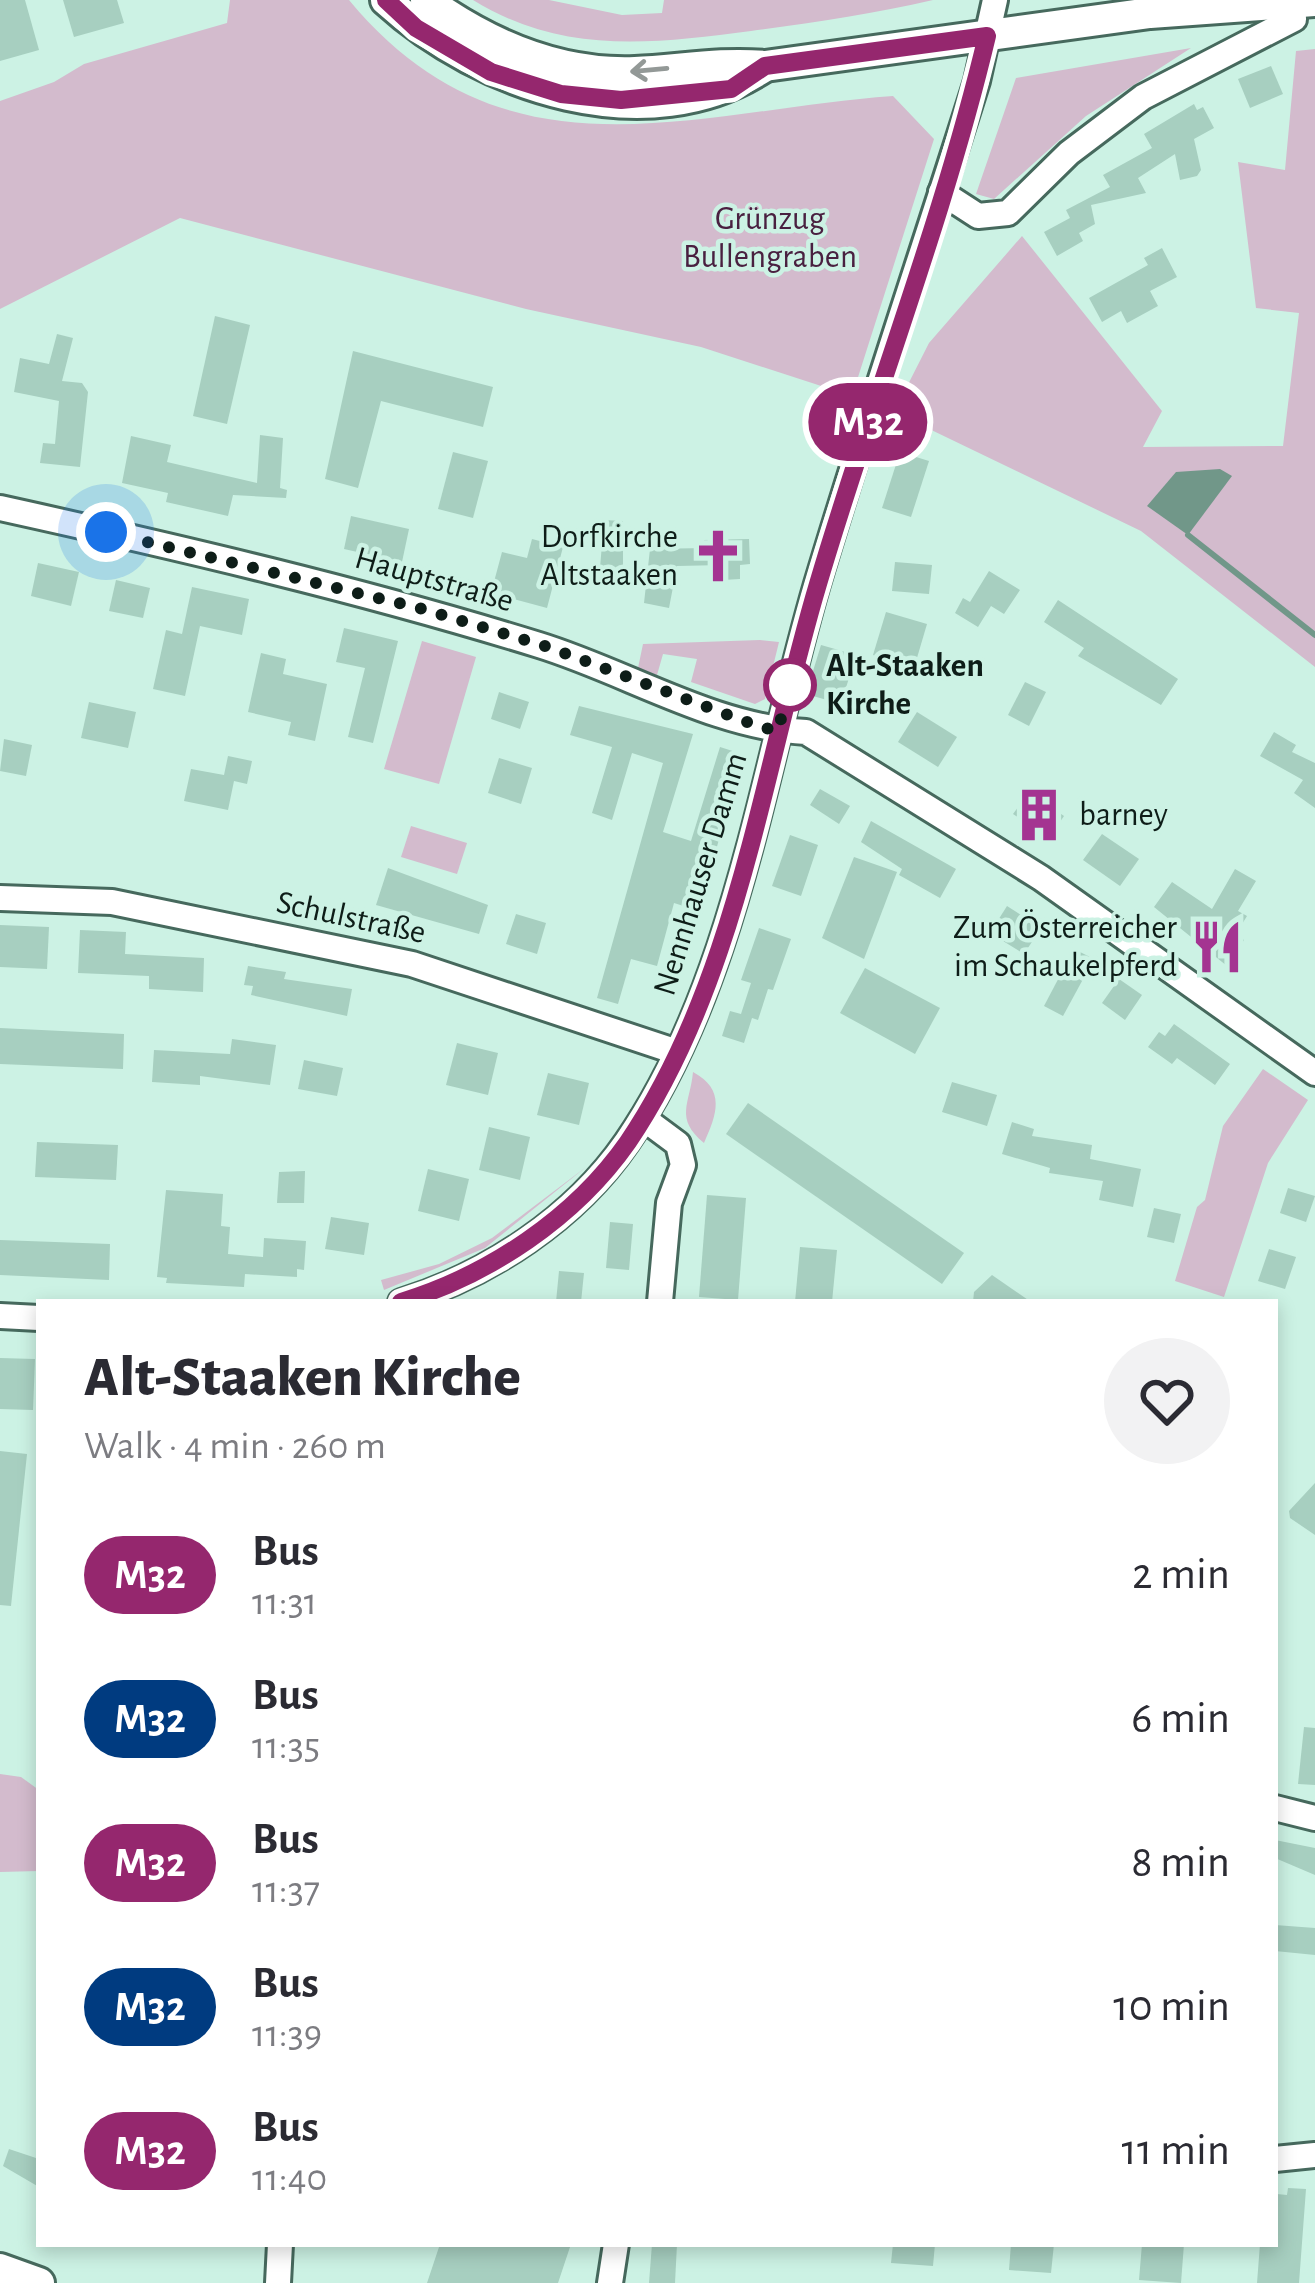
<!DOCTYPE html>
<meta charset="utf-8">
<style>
body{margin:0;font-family:"Alegreya Sans",sans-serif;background:#f2f2f3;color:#2b2b33;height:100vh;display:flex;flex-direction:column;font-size:45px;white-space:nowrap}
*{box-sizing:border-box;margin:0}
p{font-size:39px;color:#7c7c81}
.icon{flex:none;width:66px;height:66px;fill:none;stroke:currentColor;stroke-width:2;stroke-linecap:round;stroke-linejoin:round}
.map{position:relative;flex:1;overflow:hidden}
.drawer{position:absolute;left:36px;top:1299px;width:1242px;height:948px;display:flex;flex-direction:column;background:#fff;border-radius:0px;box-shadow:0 6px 18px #0003}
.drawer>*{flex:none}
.badge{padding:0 24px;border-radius:39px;font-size:42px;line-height:78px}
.you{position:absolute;width:60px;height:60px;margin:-30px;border:9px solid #fff;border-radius:50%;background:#1a73e8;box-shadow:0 0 0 18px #1a73e833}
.map>.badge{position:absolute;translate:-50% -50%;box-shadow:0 0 0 6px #fff}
.round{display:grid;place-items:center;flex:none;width:126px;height:126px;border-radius:63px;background:#f2f2f3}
.headline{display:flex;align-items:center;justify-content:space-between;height:204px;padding:0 48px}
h1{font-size:57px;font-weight:800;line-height:90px}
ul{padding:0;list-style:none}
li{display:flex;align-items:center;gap:36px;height:144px;padding:0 48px}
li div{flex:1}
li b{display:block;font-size:45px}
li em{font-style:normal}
li .badge{min-width:132px;font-weight:700;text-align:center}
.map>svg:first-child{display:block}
.green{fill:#d3bbcd}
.water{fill:#719789}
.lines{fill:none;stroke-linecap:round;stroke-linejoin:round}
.stream{stroke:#719789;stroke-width:6}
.building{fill:#a7cfc0}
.minor-casing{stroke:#46695d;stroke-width:30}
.major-casing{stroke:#46695d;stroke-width:36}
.minor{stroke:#fff;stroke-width:24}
.major{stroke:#fff;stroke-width:30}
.oneway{stroke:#939997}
.line-casing{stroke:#fff;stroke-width:27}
.line{stroke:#95276e;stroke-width:18}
.walk{stroke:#0e1d18;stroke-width:12;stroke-dasharray:0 21.6}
.stop-dot{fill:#fff;stroke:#95276e;stroke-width:6}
.labels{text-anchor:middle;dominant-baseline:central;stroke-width:9;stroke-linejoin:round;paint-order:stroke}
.park-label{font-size:33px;fill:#492040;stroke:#ccf2e4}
.poi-label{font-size:33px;fill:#0e1d18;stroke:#ccf2e4;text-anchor:end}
.street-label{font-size:33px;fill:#0e1d18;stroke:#ccf2e4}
.stop-label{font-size:33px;font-weight:bold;fill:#0e1d18;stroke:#ccf2e4;text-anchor:start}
</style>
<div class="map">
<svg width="1315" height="2283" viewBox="0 0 1315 2283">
<rect width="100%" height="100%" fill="#ccf2e4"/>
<g class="green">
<path d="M230,0h119c156,188 341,111 544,96l41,43 -82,257 -151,-49 -175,-38 -346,-91 -180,91v-208l54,-19 30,-18 143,-41z"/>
<path d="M473,0h76l73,15 40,-2 2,-13h269c-60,14 -121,23 -182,31 -100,13 -189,24 -278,-31z"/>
<polygon points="1191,48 1086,116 994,199 976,194 1016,78"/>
<polygon points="1315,49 1315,667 1141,531 894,412 929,343 1022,236 1162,411 1143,447 1283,446 1299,313 1256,308 1238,162 1285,170 1296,51"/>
<polygon points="760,640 779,642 765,699 755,704 691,682 697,659 663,654 657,675 638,668 643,644"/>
<polygon points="422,641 476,657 439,784 384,769"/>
<polygon points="411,826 467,843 457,874 401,857"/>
<polygon points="1263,1069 1308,1100 1268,1163 1224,1297 1175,1281 1197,1207 1205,1200 1223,1126"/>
<path d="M693,1072c33,18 24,42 11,71 -30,-25 -14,-39 -11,-71z"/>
<polygon points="586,1167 485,1248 384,1290 381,1280 439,1264 492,1238"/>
<polygon points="0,1774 21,1777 39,1790 39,1871 0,1872"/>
</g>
<polygon class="water" points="1220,469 1232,476 1188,535 1147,506 1176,472"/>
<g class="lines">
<polyline class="stream" points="1188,535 1315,635"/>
</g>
<g class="building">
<polygon points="0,0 25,0 39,50 0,61"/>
<polygon points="63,0 117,0 124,23 74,37"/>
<polygon points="1271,66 1283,94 1250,108 1238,79"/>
<polygon points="1194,104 1197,110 1203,107 1214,128 1194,139 1201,170 1197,176 1180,180 1175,154 1138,178 1146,193 1091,205 1095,224 1079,233 1083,241 1057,256 1044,232 1070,218 1066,210 1110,187 1103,175 1152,148 1144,134"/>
<polygon points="1162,248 1177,277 1150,291 1158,306 1127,323 1121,311 1102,322 1089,298 1148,265 1144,258"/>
<polygon points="215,316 250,325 227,424 193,416"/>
<polygon points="57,334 73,338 62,381 82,383 88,392 80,467 40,463 43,443 55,444 59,401 14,392 20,358 49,364"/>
<polygon points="353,351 493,387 483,427 381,401 358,488 325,479"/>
<polygon points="260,435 283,438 280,488 287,490 286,498 233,495 228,516 166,502 168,493 122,483 131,436 171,445 167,462 257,483"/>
<polygon points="453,452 488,461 473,518 438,509"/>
<polygon points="900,452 929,461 911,517 882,508"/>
<polygon points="351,516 409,529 402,562 344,549"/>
<polygon points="604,520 623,521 623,569 600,568"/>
<polygon points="532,539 563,547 547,608 491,593 502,552 527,558"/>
<polygon points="749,539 750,564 740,565 740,579 723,580 723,565 677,566 669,608 644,603 650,549 705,548 704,540"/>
<polygon points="895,562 932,565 929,594 892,591"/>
<polygon points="38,563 79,572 71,606 31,596"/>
<polygon points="989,571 1020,590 1004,614 991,606 978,627 955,613 963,598 970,602"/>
<polygon points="116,580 150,588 143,618 109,611"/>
<polygon points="192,587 249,599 242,635 200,626 185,696 153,689 166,630 182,634"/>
<polygon points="1058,600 1178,679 1161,705 1078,656 1084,648 1044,622"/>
<polygon points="886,612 927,624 914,668 873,655"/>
<polygon points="344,628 398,641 373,743 348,737 365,668 336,662"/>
<polygon points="821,645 856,655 841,704 806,694"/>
<polygon points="261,653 286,659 283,674 327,684 315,741 288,735 291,722 248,712"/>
<polygon points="1025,682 1046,692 1029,726 1008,715"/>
<polygon points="499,692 529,702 520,729 491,719"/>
<polygon points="89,702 136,712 128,748 81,738"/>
<polygon points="579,706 693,734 663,832 691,841 720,747 742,754 708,880 702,878 693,909 674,903 657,966 631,959 618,1004 597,998 663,763 632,753 612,820 592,813 612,747 570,735"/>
<polygon points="917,712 957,737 938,767 898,742"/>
<polygon points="1274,732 1296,745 1292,752 1315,763 1315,808 1294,793 1303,780 1260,756"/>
<polygon points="4,739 32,745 26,776 0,771"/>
<polygon points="228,756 252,761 247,784 234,781 228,810 184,801 191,769 224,775"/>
<polygon points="499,758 532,768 521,804 488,793"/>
<polygon points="820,789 850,806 839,824 810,805"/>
<polygon points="1029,792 1064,816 1049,838 1013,814"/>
<polygon points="871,821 956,869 940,898 899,875 902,869 861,842"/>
<polygon points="1102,834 1139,859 1120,886 1083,860"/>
<polygon points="790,835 818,845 801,896 772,886"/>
<polygon points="854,857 897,872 864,959 822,938"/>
<polygon points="388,868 488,905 479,934 376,905"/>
<polygon points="1235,869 1256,881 1238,911 1247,916 1236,934 1244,940 1227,966 1154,907 1172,882 1212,909"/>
<polygon points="1007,906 1041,928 1024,954 990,933"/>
<polygon points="516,914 546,923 537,954 506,944"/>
<polygon points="0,925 49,927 47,969 0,967"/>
<polygon points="759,928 791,939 773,990 768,989 758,1020 752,1018 744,1043 722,1036 730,1011 741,1014 751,983 741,980"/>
<polygon points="80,930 126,932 125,954 204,958 203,992 149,989 149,976 78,973"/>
<polygon points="1074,949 1094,959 1063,1016 1044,1006"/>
<polygon points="248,966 286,972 284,979 352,989 347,1016 251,995 253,986 244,985"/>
<polygon points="865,968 940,1008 915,1054 840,1013"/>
<polygon points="1119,979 1142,995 1125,1020 1102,1003"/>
<polygon points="1174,1024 1230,1064 1215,1085 1177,1058 1172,1064 1148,1047 1159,1032 1165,1036"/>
<polygon points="0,1028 124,1034 123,1069 0,1064"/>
<polygon points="232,1039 276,1045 270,1085 200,1076 200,1085 152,1082 154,1050 230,1054"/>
<polygon points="457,1043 498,1053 488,1095 446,1085"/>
<polygon points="304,1060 343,1068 337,1096 298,1089"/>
<polygon points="548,1073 589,1083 579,1125 537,1115"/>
<polygon points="952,1082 997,1095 987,1126 942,1112"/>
<polygon points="748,1103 964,1253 942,1284 726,1134"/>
<polygon points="1012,1122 1034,1129 1032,1136 1092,1145 1090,1159 1141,1169 1133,1207 1099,1200 1103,1181 1049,1173 1050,1168 1002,1154"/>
<polygon points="489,1127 530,1137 520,1180 479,1170"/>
<polygon points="37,1142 118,1145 116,1180 35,1177"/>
<polygon points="428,1169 469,1179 459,1221 418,1211"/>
<polygon points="305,1171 304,1203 277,1203 279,1172"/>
<polygon points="1288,1188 1315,1196 1306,1222 1280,1213"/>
<polygon points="166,1190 223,1194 221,1226 230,1227 228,1254 263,1257 264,1238 306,1241 304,1270 297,1269 297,1277 245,1274 244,1287 166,1283 167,1278 157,1277"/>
<polygon points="707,1195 746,1198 738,1300 699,1297"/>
<polygon points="1154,1208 1181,1214 1174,1243 1147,1237"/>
<polygon points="331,1217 369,1223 364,1255 325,1249"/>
<polygon points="610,1222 633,1224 629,1270 606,1268"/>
<polygon points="0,1240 110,1244 109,1280 0,1275"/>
<polygon points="800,1247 837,1250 832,1302 795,1302"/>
<polygon points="1269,1249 1296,1257 1285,1289 1258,1281"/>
<polygon points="559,1271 584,1273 581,1302 556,1302"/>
<polygon points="992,1275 1031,1302 973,1302 974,1292"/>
<polygon points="0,1358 35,1359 33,1410 0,1409"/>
<polygon points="0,1451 27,1454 11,1606 0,1605"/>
<polygon points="1315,1483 1315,1535 1290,1518 1289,1511"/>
<polygon points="1304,1727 1315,1728 1315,1785 1298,1784"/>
<polygon points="1275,1840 1315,1848 1315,1875 1275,1858"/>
<polygon points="1275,1925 1315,1928 1315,1955 1275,1951"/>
<polygon points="9,2149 39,2159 39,2187 3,2166"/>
<polygon points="1288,2188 1306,2189 1299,2283 1257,2283 1260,2244 1275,2244 1275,2200 1277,2194 1287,2195"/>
<polygon points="440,2244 571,2244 558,2283 427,2283"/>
<polygon points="652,2244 677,2244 675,2283 649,2283"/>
<polygon points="893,2244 935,2244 933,2266 891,2263"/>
<polygon points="1011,2244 1054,2244 1051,2273 1009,2270"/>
<polygon points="1142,2244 1184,2244 1181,2283 1139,2280"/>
</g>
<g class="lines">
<defs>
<g id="minor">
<polyline points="941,192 978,216 1008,213 1069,153 1143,97 1294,19 1293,3"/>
<path d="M0,508c181,40 361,82 539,137 88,27 174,82 267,87l235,146 274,195"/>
<polyline points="0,898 112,902 412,964 677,1052"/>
<polyline points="643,1118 678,1144 683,1165 669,1203 660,1302"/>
<path d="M401,1302c88,-27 174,-84 226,-160 109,-158 137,-377 190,-558 50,-168 107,-335 160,-503l18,-81"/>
<polyline points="0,1316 39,1318"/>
<polyline points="1275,1808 1315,1818"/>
<polyline points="1275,2159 1315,2155"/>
<polyline points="278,2283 280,2244"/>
<polyline points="610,2283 616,2244"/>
</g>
<g id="major">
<path d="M386,0c95,87 263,144 379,66"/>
<path d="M426,0c61,44 131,75 209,72 44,-2 85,-10 130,-6l385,-53 165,-12"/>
<polyline points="0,2269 39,2283"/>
</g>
</defs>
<use href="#minor" class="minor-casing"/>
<use href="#major" class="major-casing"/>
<use href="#minor" class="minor"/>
<use href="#major" class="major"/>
</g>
<defs><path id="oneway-shaft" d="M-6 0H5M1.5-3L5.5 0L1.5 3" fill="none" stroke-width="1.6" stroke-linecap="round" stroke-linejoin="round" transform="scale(3)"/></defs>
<use class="oneway" href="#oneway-shaft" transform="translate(649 70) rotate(175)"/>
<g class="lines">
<defs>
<path id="line" d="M386,0l30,28 75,44 70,22 60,6 110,-11 34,-23 222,-30c-44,185 -115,365 -169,548 -55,184 -80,395 -190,558 -53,76 -139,133 -227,160"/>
</defs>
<use href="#line" class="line-casing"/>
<use href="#line" class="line"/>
<polyline class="walk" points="106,532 419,608 548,647 763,728 778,730 790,685"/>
</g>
<defs>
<symbol id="church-bare" viewBox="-9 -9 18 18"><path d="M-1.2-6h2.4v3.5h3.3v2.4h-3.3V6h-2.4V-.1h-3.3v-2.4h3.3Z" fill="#a43491" stroke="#ccf2e4" stroke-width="2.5" paint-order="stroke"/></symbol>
<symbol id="building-bare" viewBox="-9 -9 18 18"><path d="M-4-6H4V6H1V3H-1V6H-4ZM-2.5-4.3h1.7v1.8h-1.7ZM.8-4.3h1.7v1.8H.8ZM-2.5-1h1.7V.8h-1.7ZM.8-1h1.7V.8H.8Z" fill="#a43491" stroke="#ccf2e4" stroke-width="2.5" paint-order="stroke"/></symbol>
<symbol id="restaurant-bare" viewBox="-9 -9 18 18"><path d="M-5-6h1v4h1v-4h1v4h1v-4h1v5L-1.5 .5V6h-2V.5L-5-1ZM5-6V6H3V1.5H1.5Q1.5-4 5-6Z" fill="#a43491" stroke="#ccf2e4" stroke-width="2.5" paint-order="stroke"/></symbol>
</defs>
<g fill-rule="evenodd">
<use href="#church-bare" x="680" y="518" width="76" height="76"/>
<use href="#building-bare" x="1001" y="777" width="76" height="76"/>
<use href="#restaurant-bare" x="1179" y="909" width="76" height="76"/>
</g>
<circle class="stop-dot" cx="790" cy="685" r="24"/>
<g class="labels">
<g class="park-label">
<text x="770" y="219">Grünzug<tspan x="770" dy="38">Bullengraben</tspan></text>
</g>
<g class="poi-label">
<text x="678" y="537">Dorfkirche<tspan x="678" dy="38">Altstaaken</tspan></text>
<text x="1079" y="815" text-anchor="start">barney</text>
<text x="1177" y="928">Zum Österreicher<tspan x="1177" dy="38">im Schaukelpferd</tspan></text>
</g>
<g class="street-label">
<text transform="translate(434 580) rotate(16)">Hauptstraße</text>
<text transform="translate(701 874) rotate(-73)">Nennhauser Damm</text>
<text transform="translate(351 918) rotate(12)">Schulstraße</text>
</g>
<g class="stop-label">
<text x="826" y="666">Alt-Staaken<tspan x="826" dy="38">Kirche</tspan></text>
</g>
</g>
</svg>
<div class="you" style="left:106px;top:532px"></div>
<b class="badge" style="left:868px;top:422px;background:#95276e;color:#fff">M32</b>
<section class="drawer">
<div class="headline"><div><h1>Alt-Staaken Kirche</h1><p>Walk · 4 min · 260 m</p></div><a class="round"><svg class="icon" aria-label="heart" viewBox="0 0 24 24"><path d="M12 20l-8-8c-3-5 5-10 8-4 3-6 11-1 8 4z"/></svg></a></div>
<ul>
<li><span class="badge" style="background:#95276e;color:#fff">M32</span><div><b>Bus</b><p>11:31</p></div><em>2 min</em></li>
<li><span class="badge" style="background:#003b80;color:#fff">M32</span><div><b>Bus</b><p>11:35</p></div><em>6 min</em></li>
<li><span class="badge" style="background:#95276e;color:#fff">M32</span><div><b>Bus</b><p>11:37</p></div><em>8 min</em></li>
<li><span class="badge" style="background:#003b80;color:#fff">M32</span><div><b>Bus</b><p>11:39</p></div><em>10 min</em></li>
<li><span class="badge" style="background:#95276e;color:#fff">M32</span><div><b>Bus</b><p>11:40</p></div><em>11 min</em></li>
</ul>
</section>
</div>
